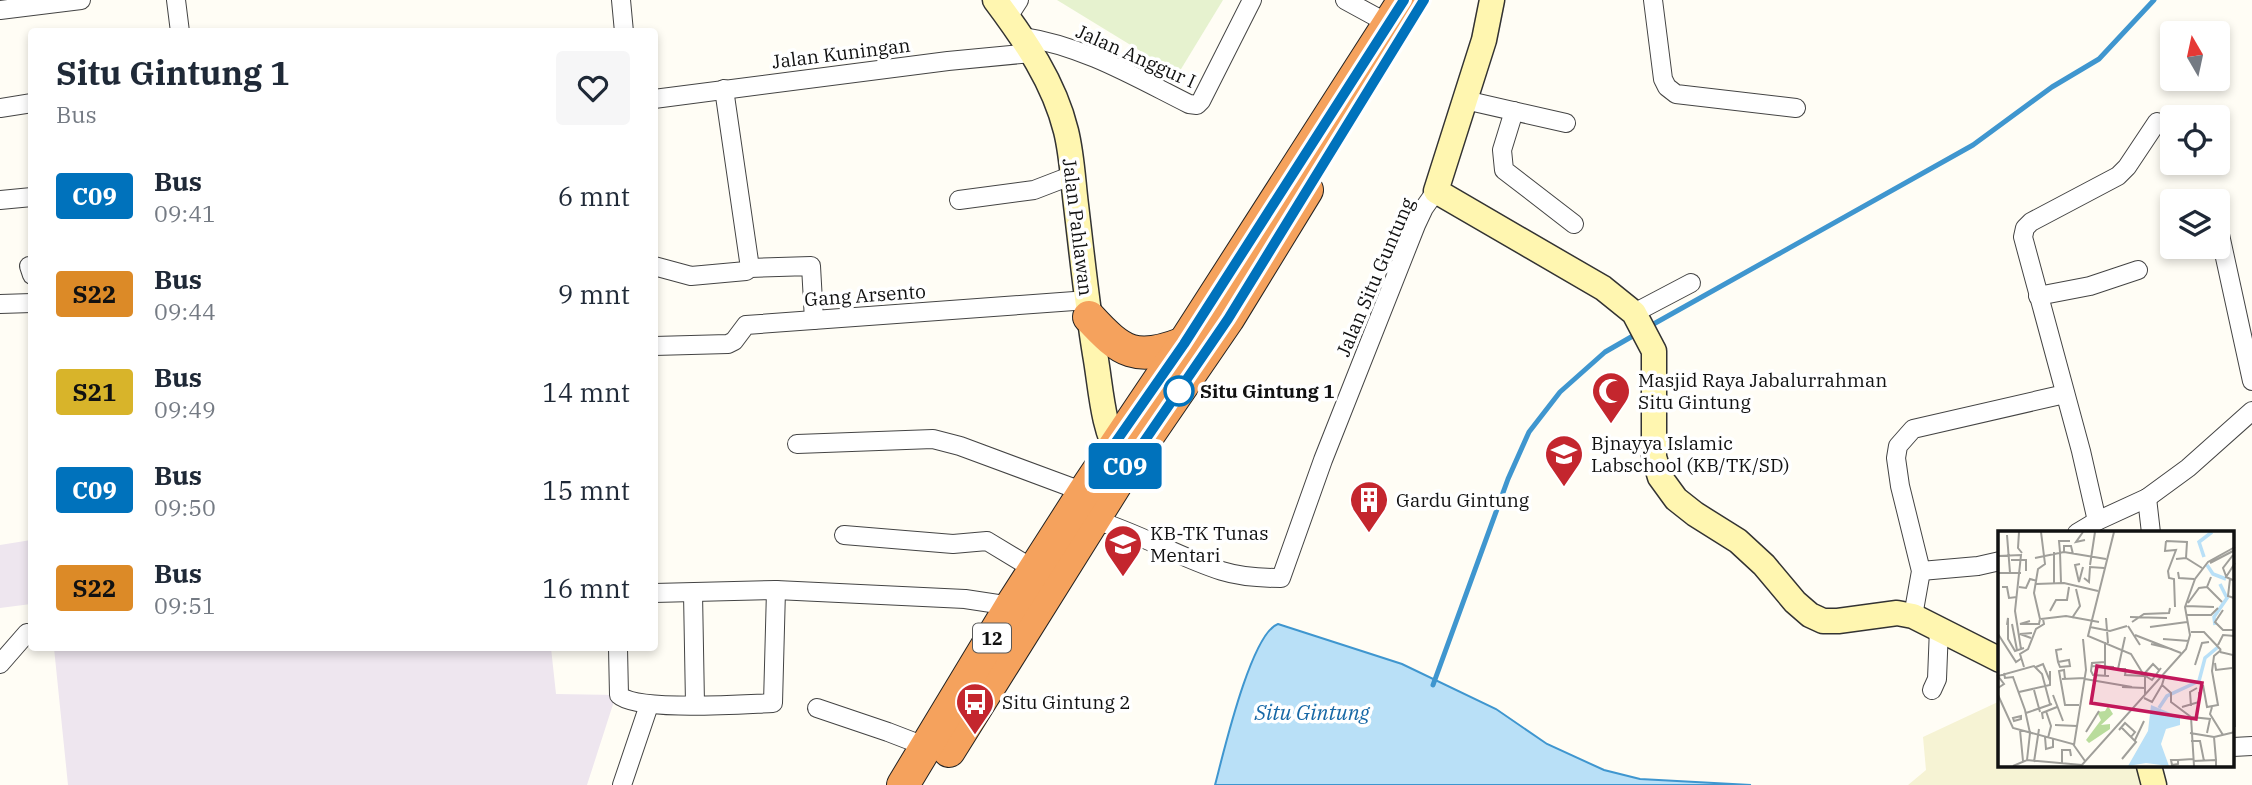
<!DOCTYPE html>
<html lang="id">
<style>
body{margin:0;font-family:"IBM Plex Serif",serif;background:#f6f6f7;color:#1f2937;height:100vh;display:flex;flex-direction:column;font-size:26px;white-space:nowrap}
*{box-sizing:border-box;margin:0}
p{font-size:23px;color:#747a83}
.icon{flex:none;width:38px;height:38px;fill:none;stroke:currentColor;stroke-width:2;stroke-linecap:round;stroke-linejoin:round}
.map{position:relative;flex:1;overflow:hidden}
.side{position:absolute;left:28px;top:28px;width:630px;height:623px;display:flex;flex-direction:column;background:#fff;border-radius:7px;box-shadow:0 4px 10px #0003}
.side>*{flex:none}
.badge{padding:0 14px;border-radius:5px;font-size:24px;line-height:46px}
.needle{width:46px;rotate:351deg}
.tools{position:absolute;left:2160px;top:21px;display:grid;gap:14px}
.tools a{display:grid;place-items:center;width:70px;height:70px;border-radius:7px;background:#fff;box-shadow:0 4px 10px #0003;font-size:35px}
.map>.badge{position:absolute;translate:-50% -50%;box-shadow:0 0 0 4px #fff}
.round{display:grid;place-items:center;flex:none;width:74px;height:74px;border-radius:7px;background:#f6f6f7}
.summary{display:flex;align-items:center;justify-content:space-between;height:119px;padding:0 28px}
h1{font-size:33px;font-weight:800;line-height:52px}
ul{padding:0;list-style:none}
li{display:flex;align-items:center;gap:21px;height:98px;padding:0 28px}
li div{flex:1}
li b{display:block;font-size:26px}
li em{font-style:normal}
li .badge{min-width:77px;font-weight:700;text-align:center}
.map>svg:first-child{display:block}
.industrial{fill:#eee6ef}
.farmland{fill:#f6f3d4}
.pitch{fill:#e6f2cf}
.water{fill:#b9e0f7;stroke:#3f96cf;stroke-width:2}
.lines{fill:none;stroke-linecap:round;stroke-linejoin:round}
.stream{stroke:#3f96cf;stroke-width:5}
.street-casing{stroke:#444;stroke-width:20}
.secondary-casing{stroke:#333;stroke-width:27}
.highway-casing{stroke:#222;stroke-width:34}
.street{stroke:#fff;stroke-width:18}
.secondary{stroke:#fff6b0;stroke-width:24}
.highway{stroke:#f5a25d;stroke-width:32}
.line-casing{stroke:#fff;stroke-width:16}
.line{stroke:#0072bc;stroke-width:10}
.stop-dot{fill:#fff;stroke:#0072bc;stroke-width:3.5}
.labels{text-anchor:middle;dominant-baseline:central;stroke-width:7;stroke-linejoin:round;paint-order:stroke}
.shield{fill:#fff;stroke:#585858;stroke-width:2}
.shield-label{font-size:18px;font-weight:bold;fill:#111}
.street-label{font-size:19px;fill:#111;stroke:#fff}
.poi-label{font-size:19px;fill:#111;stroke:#fff;text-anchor:start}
.stop-label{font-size:19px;font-weight:bold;fill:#111;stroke:#fff;text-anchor:start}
.water-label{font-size:21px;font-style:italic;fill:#1768a6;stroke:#fff}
.inset-river{fill:none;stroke:#b9e0f7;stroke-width:3.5}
.inset-road{fill:none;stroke:#a09f9a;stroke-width:2}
.view{fill:#c2185b;fill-opacity:0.15;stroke:#c2185b;stroke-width:3.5}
.inset-edge{fill:none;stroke:#111;stroke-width:3.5}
</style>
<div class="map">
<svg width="2252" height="785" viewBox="0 0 2252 785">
<rect width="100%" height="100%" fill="#fffdf5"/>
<g class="industrial">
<polygon points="31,540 31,604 0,608 0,545"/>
<polygon points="54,648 551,648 556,694 616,695 587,785 68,785"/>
</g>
<polygon class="farmland" points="2000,701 2000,766 2143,766 2150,785 1908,785 1926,770 1923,737"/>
<polygon class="pitch" points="1057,0 1223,0 1178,74"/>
<path class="water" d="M1278,624l124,40 94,45 51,35 57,26 36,9 111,6h-536c8,-30 36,-152 63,-161z"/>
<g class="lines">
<g class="stream">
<polyline points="1650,326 1973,145 2052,87 2099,59 2154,0"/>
<polyline points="1433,685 1508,479 1529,432 1560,392 1605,352 1638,333"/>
</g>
<defs>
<g id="street">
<polyline points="176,0 180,32"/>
<polyline points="621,0 624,32"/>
<polyline points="1345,0 1389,24"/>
<polyline points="1653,0 1663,79 1667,87 1676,94 1796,108"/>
<polyline points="0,10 81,0"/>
<polyline points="1008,17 1019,0"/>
<path d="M1023,37c60,9 112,40 166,67l8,1 4,-4 51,-101"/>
<polyline points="724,89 750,268"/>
<polyline points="654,99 948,61 1032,53"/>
<polyline points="1465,100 1566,123"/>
<polyline points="0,108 32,103"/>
<polyline points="1514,111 1502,150 1504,170 1574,224"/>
<polyline points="2213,199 2213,201"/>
<polyline points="0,200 32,197"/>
<polyline points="959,200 1034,190 1073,175"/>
<polyline points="2217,221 2252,381"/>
<polyline points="29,266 32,275"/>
<polyline points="654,266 691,276 746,271 750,268 811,266 814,320"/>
<polyline points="2038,296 2090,286 2138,270"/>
<polyline points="0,304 32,303"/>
<polyline points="1634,313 1691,283"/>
<polyline points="654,346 728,344 734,341 746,325 1088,300"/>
<polyline points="797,444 933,439 960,446 1084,492"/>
<polyline points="2147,498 2151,533"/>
<path d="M1095,520c44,13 83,37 127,51 19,6 39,7 59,7l42,-118 93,-235 8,-17 12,-17"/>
<polyline points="2097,521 2081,451 2023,237 2025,228 2031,222 2118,176 2127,167 2157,122"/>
<polyline points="2077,533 2097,521 2147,498 2188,468 2252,411"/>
<polyline points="844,535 953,544 987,541 1035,570"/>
<polyline points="1921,571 1978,566 2000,561"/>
<polyline points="776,590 965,599 1011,606"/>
<polyline points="693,593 695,704"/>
<polyline points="1913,616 1921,571 1900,486 1896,458 1898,446 1913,429 2065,394"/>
<path d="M618,648l1,47c18,17 125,9 154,8l3,-113 -122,3"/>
<polyline points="0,664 27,633"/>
<polyline points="1932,690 1937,679 1939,628"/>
<polyline points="817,708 888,732 927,747"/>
<polyline points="2233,747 2252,746"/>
<polyline points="622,785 649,705"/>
</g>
<g id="secondary">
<path d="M995,0c30,40 59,82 71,131 6,24 7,50 10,74 6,50 11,100 19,149 6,33 7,74 25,103"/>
<polyline points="1492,0 1484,40 1436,191 1603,288 1634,313 1654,351 1654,457 1660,477 1676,499 1695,514 1738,541 1764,565 1795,602 1810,615 1823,621 1838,621 1897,613 1913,616 2000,660"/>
<polyline points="2149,766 2154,785"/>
</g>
<g id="highway">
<path d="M1089,317c33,36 47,45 95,26"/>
<polyline points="949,751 1126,468 1228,319 1307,190"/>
<polyline points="903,785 1011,606 1084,492 1184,343 1404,0"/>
</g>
</defs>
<use href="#street" class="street-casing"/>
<use href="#secondary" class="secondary-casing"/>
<use href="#highway" class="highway-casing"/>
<use href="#street" class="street"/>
<use href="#secondary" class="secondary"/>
<use href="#highway" class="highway"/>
</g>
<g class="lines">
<defs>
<polyline id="line" points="1404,0 1184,344 1113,446 1126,468 1228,319 1424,0"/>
</defs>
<use href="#line" class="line-casing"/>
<use href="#line" class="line"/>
</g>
<defs>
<symbol id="mosque-pin" viewBox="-11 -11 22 30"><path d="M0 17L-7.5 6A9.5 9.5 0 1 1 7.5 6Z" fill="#c4262e" stroke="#fff"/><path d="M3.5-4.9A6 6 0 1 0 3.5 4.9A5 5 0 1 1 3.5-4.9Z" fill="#fff"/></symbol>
<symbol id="school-pin" viewBox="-11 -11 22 30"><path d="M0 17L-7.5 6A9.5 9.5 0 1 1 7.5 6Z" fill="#c4262e" stroke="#fff"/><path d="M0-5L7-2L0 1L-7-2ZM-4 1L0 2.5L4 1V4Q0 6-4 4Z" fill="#fff"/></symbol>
<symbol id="building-pin" viewBox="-11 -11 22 30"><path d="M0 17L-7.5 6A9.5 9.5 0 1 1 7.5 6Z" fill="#c4262e" stroke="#fff"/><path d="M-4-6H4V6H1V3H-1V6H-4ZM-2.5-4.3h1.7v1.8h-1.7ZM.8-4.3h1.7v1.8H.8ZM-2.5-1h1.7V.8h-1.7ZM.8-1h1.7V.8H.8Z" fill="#fff"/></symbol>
<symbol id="bus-pin" viewBox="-11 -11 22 30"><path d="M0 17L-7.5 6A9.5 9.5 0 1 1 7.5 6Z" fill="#c4262e" stroke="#fff"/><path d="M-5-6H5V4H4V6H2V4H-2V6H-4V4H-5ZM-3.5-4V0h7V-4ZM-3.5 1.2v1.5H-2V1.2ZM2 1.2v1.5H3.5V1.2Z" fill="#fff"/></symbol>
</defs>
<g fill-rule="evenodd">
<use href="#mosque-pin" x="1589" y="369" width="44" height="60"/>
<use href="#school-pin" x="1542" y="432" width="44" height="60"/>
<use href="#building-pin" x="1347" y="478" width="44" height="60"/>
<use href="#school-pin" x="1101" y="522" width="44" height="60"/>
<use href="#bus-pin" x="953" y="680" width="44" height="60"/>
</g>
<circle class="stop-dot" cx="1179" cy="391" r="14"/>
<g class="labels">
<rect class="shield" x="973" y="623.5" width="38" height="29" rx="5"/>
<g class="shield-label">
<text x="992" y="638">12</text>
</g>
<g class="street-label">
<text transform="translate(841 53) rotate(-7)">Jalan Kuningan</text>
<text transform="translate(1136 56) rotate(24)">Jalan Anggur I</text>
<text transform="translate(1078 227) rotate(83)">Jalan Pahlawan</text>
<text transform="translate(1375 277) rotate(-67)">Jalan Situ Guntung</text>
<text transform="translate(865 295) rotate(-4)">Gang Arsento</text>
</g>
<g class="poi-label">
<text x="1638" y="380">Masjid Raya Jabalurrahman<tspan x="1638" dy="22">Situ Gintung</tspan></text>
<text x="1591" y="443">Bjnayya Islamic<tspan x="1591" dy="22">Labschool (KB/TK/SD)</tspan></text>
<text x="1396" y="500">Gardu Gintung</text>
<text x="1150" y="533">KB-TK Tunas<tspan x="1150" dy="22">Mentari</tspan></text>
<text x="1002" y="702">Situ Gintung 2</text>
</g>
<g class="stop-label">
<text x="1200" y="391">Situ Gintung 1</text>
</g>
<g class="water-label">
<text x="1312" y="712">Situ Gintung</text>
</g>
</g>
<g transform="translate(1998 531)">
<rect width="236" height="236" fill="#fffdf5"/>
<path d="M110,175l5,8 -12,11 9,-1v5l-21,14 -3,-3 15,-20 -4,-8 8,-1z" fill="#b9dc9c"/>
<path d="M153,174l29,12v8l-14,4 -5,15 8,22 -23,-3 -18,3 20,-35z" fill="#b9e0f7"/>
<path class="inset-river" d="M206,26l-5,-15 13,-10M209,34l6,9 13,5M217,94l-1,-8 13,-19 -7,-14M161,177l8,-12 32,-15 6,-23 13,-11"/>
<path class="inset-road" d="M21,1l-1,16 4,5M85,1l-7,10 9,-2M116,1l-26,104 43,18 14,23v17M9,4l3,38M168,10l-1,10 11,-1 -8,21 1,7 5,1 1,28M168,10l21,1 -1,16M62,21l1,31M62,21l-1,-11h11M66,21v-6h7l2,8M0,25l23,-1 -6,56 6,38M37,27l29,-6 42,7M178,28l10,-1 16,10M13,29h15v11M212,32l25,-13M237,32l-9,14 9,4M82,33l-5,1 4,17 4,-15M92,34l5,-33M180,41l1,6 15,1M0,42h23M228,45l-3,-8 10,-13M213,46l-4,10 15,15M86,47l5,4 1,-15 14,1M232,48l-2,17 6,2M56,52v-31M38,53l28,-1 34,8M4,56h5l2,11 8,-1M21,56l7,1 4,-9 7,2M190,72l11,-15 8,-1M188,75l28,1M225,79l-8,12 8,8h12M52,80l6,-11h11l2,-13M188,84h25l7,-7M132,86l37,1M74,87l8,-12 -4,-17M108,87l2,25M42,88l-6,-26 4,-24 7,-5 -4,-32M43,88l25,-3 33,6M32,90l-10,3h19l1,-5M134,91l12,-8 25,-1 1,-5M14,93l5,26M9,94l1,-7v21l7,12 9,-3M130,95l12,19M92,96l20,4 17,-5M152,96l37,-5M193,101h13l17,18M0,103l18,28 6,-4M137,104l46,18M127,106l-7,32h8M33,107l-11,-4 12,-1M165,108l26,2M153,113l21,5M220,114l5,-10 12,1M222,121l13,3 2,72M60,131l11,-2 1,6 -10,1 -2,-5 -2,-12 6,-1M107,131l-13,1 -1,8 2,4 16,1M217,132l1,7 16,-2M197,134l7,-22 7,-1M93,135l23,1M26,136l-4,-13 8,-5 8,-20 8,-5 -1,-5M38,136l7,-3 7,17M128,138l-1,6 19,1M6,142l1,5 8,-1 12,33 5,23 -3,27M146,143l9,-10 6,6M146,144l8,5 9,-12M167,144l-3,10 9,8v9l20,15 3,49M107,145v-34M64,148l23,-1M67,148l-1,-9 -5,1 6,34h14M87,148l47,8M205,154l4,22 11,-2 -6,-34 2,-15 7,-6M124,156l23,1M0,157l6,-4 -6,-8 36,-10 8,8 8,30M36,159l6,22M21,161l31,-7v-14M0,164l15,33 60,16 12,17M55,164l10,26M146,167l8,4 10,-17M193,175l-1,-14 7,-4M184,176l17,-5v-10M214,176l-2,7 13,21M48,180l5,15 -3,12M28,182l26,-9M23,185v3l-7,2 -1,-3zM193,186l19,2 -3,14M45,188l-1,-6 15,-6M57,194l22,1M123,196l15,15 -14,17M22,199l3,31M121,199l6,-7 10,9 -4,5M88,201l13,-21M192,202l24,4M47,206l1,12 7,-2v-8M137,209l9,-19M193,210h9l4,20M76,214l12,-75 -3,-31M180,229v4l-6,1 -1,-5h7l15,-1M218,229l-2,-23 21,-5M195,230l23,-1v6M36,231l5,-33M64,232v-13h8l1,6M15,235l14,-6 55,5M83,235l105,-117 4,-14 -5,-28 10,-28 13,-17 27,-15"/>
<path class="view" d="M99,135l105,17 -6,36 -105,-16z"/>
<rect width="236" height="236" class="inset-edge"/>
</g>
</svg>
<div class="tools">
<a><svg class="needle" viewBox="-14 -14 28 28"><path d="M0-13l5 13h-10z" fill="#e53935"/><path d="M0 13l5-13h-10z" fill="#747a83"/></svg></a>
<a><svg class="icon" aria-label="locate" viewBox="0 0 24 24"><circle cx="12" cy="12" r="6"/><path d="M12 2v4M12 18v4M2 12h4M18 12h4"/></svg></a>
<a><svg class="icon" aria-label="layers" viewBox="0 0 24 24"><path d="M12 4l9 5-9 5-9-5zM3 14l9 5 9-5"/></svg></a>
</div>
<b class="badge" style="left:1125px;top:466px;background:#0072bc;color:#fff">C09</b>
<section class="side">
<div class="summary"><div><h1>Situ Gintung 1</h1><p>Bus</p></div><a class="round"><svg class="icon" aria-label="heart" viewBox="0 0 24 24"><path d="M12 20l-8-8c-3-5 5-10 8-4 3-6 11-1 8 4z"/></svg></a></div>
<ul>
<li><span class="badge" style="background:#0072bc;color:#fff">C09</span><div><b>Bus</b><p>09:41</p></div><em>6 mnt</em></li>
<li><span class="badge" style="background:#dc8a27;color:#111">S22</span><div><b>Bus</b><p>09:44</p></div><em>9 mnt</em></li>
<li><span class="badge" style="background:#d8b42a;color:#111">S21</span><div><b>Bus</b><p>09:49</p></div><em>14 mnt</em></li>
<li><span class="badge" style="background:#0072bc;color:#fff">C09</span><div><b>Bus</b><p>09:50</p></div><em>15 mnt</em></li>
<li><span class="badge" style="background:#dc8a27;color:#111">S22</span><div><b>Bus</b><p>09:51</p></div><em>16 mnt</em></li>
</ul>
</section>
</div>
